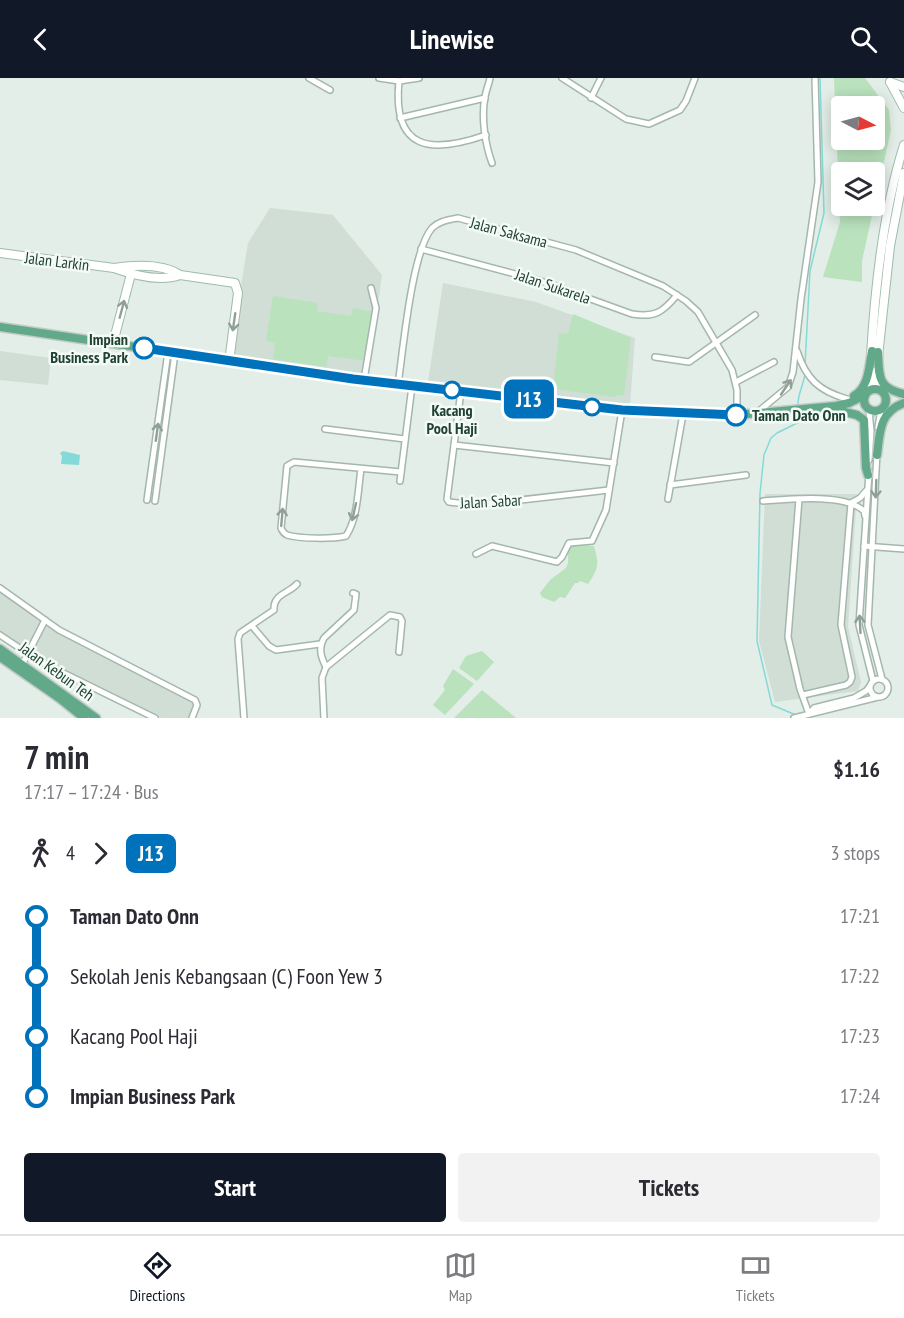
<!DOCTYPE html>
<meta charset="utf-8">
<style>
body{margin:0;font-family:"PT Sans Narrow",sans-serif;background:#f2f2f3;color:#2b2b33;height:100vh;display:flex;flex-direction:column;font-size:22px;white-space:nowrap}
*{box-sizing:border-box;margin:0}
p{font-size:20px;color:#7c7c81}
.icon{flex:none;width:33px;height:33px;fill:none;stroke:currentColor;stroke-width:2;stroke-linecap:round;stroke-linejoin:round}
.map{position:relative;height:640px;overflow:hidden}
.sheet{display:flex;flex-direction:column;background:#fff;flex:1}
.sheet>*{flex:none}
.badge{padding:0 12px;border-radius:9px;font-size:21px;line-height:39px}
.needle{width:39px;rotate:96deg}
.fabs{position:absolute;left:831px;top:18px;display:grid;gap:12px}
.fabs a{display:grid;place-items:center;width:54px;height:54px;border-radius:6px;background:#fff;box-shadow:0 3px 15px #0003;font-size:30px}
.map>.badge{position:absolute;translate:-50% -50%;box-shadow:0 0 0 3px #fff}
.legs{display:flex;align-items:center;gap:9px;height:66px;padding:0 24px;font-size:20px}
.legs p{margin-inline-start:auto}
.overview{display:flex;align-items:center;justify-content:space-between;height:102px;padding:0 24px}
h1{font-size:33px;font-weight:600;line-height:45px}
.primary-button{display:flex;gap:12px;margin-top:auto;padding:12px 24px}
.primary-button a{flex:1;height:69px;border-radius:6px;background:#111827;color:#fff;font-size:24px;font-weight:600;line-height:69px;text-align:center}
.primary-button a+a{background:#f2f2f3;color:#2b2b33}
ul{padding:0 24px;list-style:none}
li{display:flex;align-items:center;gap:21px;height:60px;font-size:22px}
li i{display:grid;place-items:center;width:9px;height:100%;margin:0 8px;background:currentColor}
li i::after{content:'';width:15px;height:15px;margin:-8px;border:4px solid;border-radius:50%;background:#fff}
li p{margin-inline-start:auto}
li:first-child i{background:linear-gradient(#0000 50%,currentColor 0)}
li:last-child i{background:linear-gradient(currentColor 50%,#0000 0)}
header{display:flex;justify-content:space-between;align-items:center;height:78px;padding:0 24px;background:#111827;color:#fff;font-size:27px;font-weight:600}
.dock{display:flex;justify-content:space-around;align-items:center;height:84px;border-top:2px solid #e1e1e2;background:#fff;font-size:16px;color:#7c7c81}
.dock a{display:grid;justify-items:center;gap:3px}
.dock .current{color:#111827}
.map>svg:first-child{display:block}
.built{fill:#d0ded5}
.green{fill:#b9e2bd;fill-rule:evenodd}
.water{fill:#84dad8}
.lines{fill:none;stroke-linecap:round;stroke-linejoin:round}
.stream{stroke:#84dad8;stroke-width:1.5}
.street-casing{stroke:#a4b7ad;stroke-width:8}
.secondary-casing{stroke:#9fbbad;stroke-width:10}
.primary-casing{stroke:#c1cac6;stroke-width:11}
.street{stroke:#fff;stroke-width:5}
.secondary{stroke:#fff;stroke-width:8}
.primary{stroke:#62a98a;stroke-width:8}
.oneway{stroke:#90a099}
.line-1-casing{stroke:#fff;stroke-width:14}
.line-1{stroke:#0072bc;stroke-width:9}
.stop-1-dot{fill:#fff;stroke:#0072bc;stroke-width:3}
.labels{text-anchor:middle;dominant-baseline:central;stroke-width:5;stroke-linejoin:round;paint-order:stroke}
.street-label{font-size:16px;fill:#204233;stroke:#f4faf6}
.stop-label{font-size:16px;font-weight:bold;fill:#204233;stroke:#f4faf6;text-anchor:end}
</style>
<header><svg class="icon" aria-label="back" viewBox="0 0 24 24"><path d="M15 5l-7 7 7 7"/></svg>Linewise<svg class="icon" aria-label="search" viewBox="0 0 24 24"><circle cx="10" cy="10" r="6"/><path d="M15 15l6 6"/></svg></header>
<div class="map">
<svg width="904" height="640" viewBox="0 0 904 640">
<rect width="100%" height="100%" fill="#e2eee7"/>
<g class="built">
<polygon points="270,130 333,137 382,197 368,297 233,279 241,208 248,165"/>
<polygon points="443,205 536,224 635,260 630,327 428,304"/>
<polygon points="0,273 51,280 48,307 0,302"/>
<polygon points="765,416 857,416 848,549 861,604 858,613 775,624 759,563"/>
<polygon points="0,513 58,554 195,624 189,640 161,640 72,598 31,575 0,554"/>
</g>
<g class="green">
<path d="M834,0h31l24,32 2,20 -16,72 -1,-30h-32v34h32l-12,55v21l-39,-5 17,-55zM874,28v34h-32v-34z"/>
<polygon points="273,218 318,225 317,233 351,238 353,230 374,234 367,283 328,278 326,289 273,281 275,265 266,263"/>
<polygon points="573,236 631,260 624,317 617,317 616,319 553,311 559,255 568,256"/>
<path d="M579,467l15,1c5,18 5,22 -6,38l-8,-3 -2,2h-3l-10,15 -5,-1 -6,5 -12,-5 -2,-4 10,-13 16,-12 2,-5v-16z"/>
<polygon points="482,573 494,584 477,603 459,590 466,578"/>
<polygon points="453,591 474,606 445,637 433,627 445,612 443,608"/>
<polygon points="482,612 516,640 454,640"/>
</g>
<polygon class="water" points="63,373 80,377 79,387 61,386 62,378 60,375"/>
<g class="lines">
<g class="stream">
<polyline points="805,287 810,193 824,135 820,0"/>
<path d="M798,328c-1,-11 6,-21 7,-33"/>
<polyline points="796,637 772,627 757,563 760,415 764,377 771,360 777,355 799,344 798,336"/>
</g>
<defs>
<g id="street">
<polyline points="309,0 330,12"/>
<polyline points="379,0 399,3 419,0"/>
<path d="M490,0c-1,6 -4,12 -5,19 -4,20 0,47 7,66"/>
<polyline points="562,0 626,41 649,46 680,32 686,23 695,0"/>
<path d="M399,3c-7,70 32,73 87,54"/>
<polyline points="591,20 601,0"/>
<polyline points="400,40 485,20"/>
<path d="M421,171l117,31 94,34c23,4 31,-2 45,-19"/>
<path d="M797,273c9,28 22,40 50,48"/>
<polyline points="655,279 689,284 755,237"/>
<polyline points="364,302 376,230 371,210"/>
<polyline points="736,304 774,284"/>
<path d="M398,307c5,-35 14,-134 34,-157 7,-7 16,-8 26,-10l118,32 87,36 23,15 12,11 34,58 5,20v25"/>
<polyline points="461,313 447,421 449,424 476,427 609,412"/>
<polyline points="759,333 788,309 793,294 801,221 818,104 815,0"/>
<polyline points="869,333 871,353 869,382"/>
<polyline points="878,349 881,332"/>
<polyline points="325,351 405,361"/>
<polyline points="454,367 614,385"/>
<polyline points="877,374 868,547 882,601"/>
<path d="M361,391c-3,20 -3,49 -15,67 -13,3 -46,3 -59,-1 -4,-2 -4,-3 -6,-7l6,-62 7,-4 107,10"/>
<polyline points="869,394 859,547 873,603"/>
<polyline points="400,403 412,308"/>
<polyline points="670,407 746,397"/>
<polyline points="668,421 683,336"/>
<polyline points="799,421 788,559 800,611 809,636"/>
<polyline points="147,422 168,274"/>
<polyline points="155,423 175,275"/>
<path d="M763,423c26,-2 82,-8 101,10l1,5"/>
<polyline points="851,425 860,420 866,413"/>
<polyline points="864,468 904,471"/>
<polyline points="476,476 492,468 557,484 562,479 569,465 592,463 606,432 622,332"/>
<polyline points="0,510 59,552 195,622 197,627 192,640"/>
<polyline points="252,548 269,568 276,572 320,566"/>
<polyline points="0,557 39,583 155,640"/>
<polyline points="21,589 45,542"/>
<path d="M326,589c-5,-10 -8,-18 -2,-29l30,-28 2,-16 -3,-1"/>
<circle cx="879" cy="610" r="9"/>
<polyline points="803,617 846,607 850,604 852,599 841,547 851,425"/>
<polyline points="809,636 814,630 854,620 866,613 870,608"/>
<path d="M244,640l-6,-79 2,-6 34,-23c-1,-16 14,-16 23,-26"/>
<polyline points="324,640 322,600 326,589 390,537 400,539 402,543 399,574"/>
<polyline points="794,640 878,619"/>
</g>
<g id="secondary">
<polyline points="890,4 904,30"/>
<polyline points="890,4 904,9"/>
<path d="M0,175l114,15c19,7 46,14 66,7"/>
<path d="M114,190c20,-3 48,-5 66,7l55,8 3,10 -9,69"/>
<polyline points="113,265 131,196"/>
<path d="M871,278c4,-70 12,-145 33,-211"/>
<polyline points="878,278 890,168 904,95"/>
<polyline points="877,293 876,305 880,312"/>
<polyline points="868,312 870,296"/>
</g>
<g id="primary">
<polyline points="0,249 353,301 622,332 737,337 836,328 849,325 865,317"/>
<path d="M878,274c1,24 -1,36 26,42"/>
<circle cx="875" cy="322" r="11"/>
<path d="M854,318c15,-9 15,-29 18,-45"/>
<polyline points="832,331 857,337 864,342 866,390 868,397"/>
<path d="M877,377c3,-23 2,-43 27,-52"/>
<polyline points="0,571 96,640"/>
<polyline points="0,579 59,620 84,640"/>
</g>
</defs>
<use href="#street" class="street-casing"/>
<use href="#secondary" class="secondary-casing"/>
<use href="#primary" class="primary-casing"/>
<use href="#street" class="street"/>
<use href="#secondary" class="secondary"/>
<use href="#primary" class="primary"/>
</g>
<defs><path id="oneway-shaft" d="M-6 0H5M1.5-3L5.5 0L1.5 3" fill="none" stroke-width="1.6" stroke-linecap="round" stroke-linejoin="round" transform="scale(1.5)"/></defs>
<g class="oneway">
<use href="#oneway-shaft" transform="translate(122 231) rotate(-75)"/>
<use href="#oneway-shaft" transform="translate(234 244) rotate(98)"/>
<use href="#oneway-shaft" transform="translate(786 309) rotate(-56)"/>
<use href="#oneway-shaft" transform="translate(157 354) rotate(-82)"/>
<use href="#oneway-shaft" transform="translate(876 411) rotate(92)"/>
<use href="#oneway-shaft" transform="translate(354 434) rotate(103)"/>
<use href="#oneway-shaft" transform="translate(282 439) rotate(-85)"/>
<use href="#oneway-shaft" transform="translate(860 546) rotate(-93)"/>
</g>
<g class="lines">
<defs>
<polyline id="line-1" points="144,270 353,301 622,332 736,337"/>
</defs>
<use href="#line-1" class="line-1-casing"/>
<use href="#line-1" class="line-1"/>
</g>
<g class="stop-1-dot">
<circle cx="144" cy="270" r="10"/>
<circle cx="452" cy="312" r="8"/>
<circle cx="592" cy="329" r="8"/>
<circle cx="736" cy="337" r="10"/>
</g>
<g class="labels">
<g class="street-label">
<text transform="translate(509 154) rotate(15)">Jalan Saksama</text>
<text transform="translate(57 183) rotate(7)">Jalan Larkin</text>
<text transform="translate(553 208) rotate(19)">Jalan Sukarela</text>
<text transform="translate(491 423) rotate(-3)">Jalan Sabar</text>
<text transform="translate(57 593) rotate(36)">Jalan Kebun Teh</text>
</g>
<g class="stop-label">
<text x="128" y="261">Impian<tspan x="128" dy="18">Business Park</tspan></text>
<text x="452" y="332" text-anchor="middle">Kacang<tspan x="452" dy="18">Pool Haji</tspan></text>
<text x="752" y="337" text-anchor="start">Taman Dato Onn</text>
</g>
</g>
</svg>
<div class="fabs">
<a><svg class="needle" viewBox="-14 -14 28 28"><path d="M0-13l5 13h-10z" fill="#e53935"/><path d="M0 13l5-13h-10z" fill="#7c7c81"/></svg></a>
<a><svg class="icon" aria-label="layers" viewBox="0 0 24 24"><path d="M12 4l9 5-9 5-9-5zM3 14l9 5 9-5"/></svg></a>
</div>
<b class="badge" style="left:529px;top:321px;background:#0072bc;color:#fff">J13</b>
</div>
<section class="sheet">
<div class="overview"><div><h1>7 min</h1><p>17:17 – 17:24 · Bus</p></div><b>$1.16</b></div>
<div class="legs"><svg class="icon" aria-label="walk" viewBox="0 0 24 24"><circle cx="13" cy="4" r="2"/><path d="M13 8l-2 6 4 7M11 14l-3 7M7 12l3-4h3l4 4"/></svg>4<svg class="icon" aria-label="forward" viewBox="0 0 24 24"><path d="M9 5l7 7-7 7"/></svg><b class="badge" style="background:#0072bc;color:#fff">J13</b><p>3 stops</p></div>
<ul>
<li><i style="color:#0072bc"></i><b>Taman Dato Onn</b><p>17:21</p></li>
<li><i style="color:#0072bc"></i><span>Sekolah Jenis Kebangsaan (C) Foon Yew 3</span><p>17:22</p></li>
<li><i style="color:#0072bc"></i><span>Kacang Pool Haji</span><p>17:23</p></li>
<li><i style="color:#0072bc"></i><b>Impian Business Park</b><p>17:24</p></li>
</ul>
<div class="primary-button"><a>Start</a><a>Tickets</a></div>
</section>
<nav class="dock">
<a class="current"><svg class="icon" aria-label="directions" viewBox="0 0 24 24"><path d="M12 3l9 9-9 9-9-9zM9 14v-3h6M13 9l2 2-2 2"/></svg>Directions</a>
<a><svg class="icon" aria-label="map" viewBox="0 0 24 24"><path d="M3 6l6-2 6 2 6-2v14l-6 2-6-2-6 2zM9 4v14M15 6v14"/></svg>Map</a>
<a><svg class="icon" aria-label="tickets" viewBox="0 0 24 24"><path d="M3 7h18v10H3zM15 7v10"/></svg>Tickets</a>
</nav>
